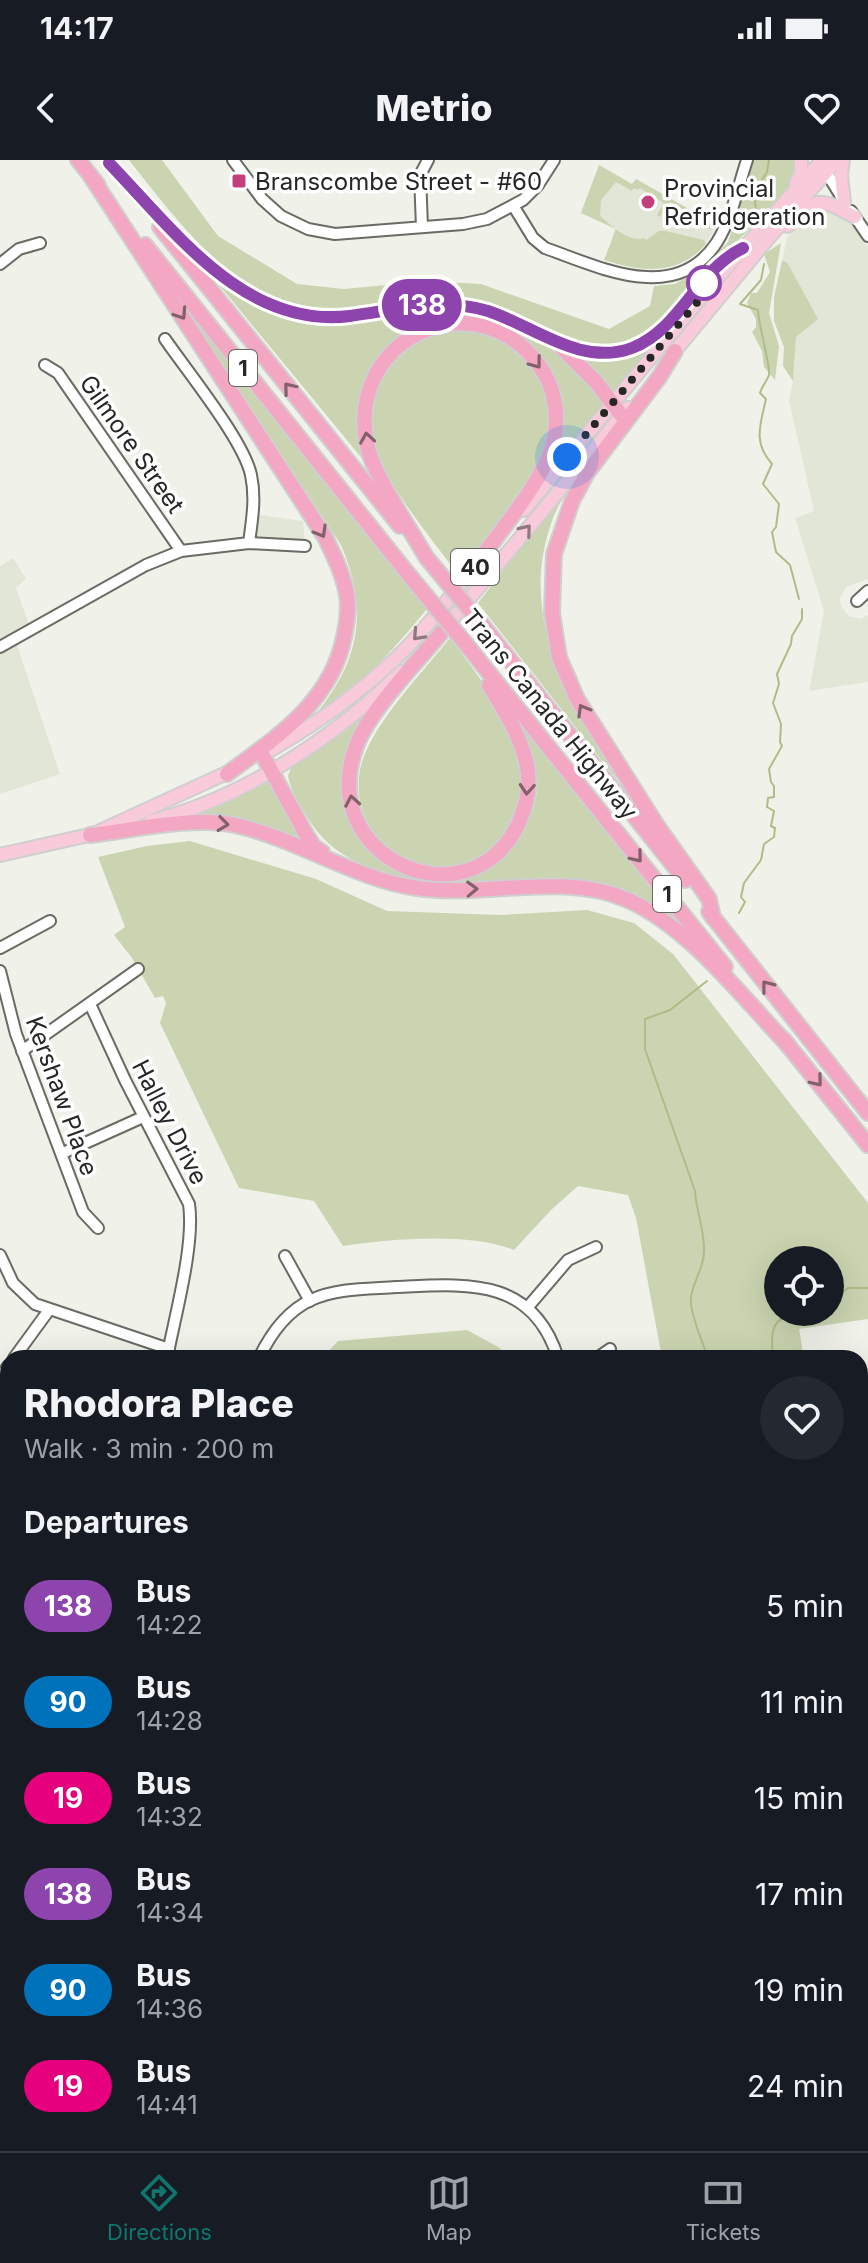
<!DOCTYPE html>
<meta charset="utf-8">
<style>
body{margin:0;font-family:Inter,sans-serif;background:#242831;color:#f1f3f6;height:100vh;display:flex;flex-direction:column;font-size:30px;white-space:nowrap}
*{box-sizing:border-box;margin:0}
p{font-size:26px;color:#9ea1a6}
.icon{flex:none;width:44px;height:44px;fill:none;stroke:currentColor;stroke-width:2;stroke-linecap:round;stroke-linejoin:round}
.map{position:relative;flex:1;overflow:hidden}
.sheet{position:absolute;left:0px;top:1190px;width:868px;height:802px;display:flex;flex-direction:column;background:#171b24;border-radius:24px 24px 0 0;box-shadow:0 8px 32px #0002}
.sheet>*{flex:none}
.badge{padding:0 16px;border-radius:26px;font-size:28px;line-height:52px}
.fabs{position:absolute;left:764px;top:1086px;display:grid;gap:16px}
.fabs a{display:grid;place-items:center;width:80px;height:80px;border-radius:50%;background:#171b24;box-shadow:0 8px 32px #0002;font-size:40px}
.you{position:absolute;width:40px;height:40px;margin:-20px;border:6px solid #fff;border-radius:50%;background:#1a73e8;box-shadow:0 0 0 12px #1a73e833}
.map>.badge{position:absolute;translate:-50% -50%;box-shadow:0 0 0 4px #fff}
h2{padding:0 24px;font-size:30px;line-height:72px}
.round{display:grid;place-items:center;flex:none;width:84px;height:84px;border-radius:42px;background:#242831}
.head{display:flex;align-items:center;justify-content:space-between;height:136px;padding:0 24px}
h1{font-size:38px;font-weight:800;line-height:60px}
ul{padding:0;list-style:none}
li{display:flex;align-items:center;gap:24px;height:96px;padding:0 24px}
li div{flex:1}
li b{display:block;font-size:30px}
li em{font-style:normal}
li .badge{min-width:88px;font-weight:700;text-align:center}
.status{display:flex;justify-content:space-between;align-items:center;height:56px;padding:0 40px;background:#171b24;direction:ltr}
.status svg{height:22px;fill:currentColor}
header{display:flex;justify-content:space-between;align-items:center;height:104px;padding:0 24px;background:#171b24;font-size:36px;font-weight:800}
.tabs{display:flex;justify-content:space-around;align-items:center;height:112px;border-top:2px solid #363941;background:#171b24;font-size:22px;color:#9ea1a6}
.tabs a{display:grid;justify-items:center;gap:4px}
.tabs .current{color:#0f766e}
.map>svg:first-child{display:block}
.built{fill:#e2e6d7}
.green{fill:#cad4b0;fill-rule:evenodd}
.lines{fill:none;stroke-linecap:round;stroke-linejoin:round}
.stream{stroke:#afbc88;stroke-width:2}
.minor-casing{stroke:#696b64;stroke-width:14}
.major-casing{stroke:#cfcfcf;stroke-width:16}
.highway-casing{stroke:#cfcfcf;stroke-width:18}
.minor{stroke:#fff;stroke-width:10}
.major{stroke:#f8cada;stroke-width:12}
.highway{stroke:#f3a7c2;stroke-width:14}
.highway-bridge-casing{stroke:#cfcfcf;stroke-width:18;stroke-linecap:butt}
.highway-bridge{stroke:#f3a7c2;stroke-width:14}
.oneway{stroke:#82616b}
.oneway2{stroke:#8f787f}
.line-casing{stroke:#fff;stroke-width:18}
.line{stroke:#8e44ad;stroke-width:12}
.walk{stroke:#262724;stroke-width:8;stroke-dasharray:0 14.4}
.poi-dot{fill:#c53e7c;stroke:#fff;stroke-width:3}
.stop-dot{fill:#fff;stroke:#8e44ad;stroke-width:4}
.labels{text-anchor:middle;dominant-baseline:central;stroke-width:7;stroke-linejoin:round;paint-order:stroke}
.shield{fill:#fff;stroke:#676866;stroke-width:2}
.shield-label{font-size:22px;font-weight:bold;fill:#262724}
.poi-label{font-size:24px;fill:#262724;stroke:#fff;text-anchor:start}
.street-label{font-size:24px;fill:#262724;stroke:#fff}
</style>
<div class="status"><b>14:17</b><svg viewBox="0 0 49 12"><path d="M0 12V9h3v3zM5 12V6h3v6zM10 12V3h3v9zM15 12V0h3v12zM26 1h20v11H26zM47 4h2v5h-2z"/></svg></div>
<header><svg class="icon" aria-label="back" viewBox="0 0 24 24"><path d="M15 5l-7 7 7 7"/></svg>Metrio<svg class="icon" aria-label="heart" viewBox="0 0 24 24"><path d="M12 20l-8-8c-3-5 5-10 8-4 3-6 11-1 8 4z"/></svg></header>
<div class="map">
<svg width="868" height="1991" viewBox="0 0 868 1991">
<rect width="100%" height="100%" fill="#f0f2ea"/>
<g class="built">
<polygon points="599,5 632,24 636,19 717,65 712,74 702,88 687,100 669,107 651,110 612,79 615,68 581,53"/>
<polygon points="825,47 848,58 868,87 868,419 846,427 840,439 841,446 849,456 861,459 868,455 868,522 809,531 824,451 795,358 814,351 789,241 793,221 796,177 817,159 787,102 782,101 787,78 813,54 824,51"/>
<polygon points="253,354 303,361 305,386 249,383"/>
<polygon points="13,398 26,419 16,428 31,470 15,479 60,614 0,634 0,406"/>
<polygon points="860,1425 868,1471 868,1664 860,1666"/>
<polygon points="868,1689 868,1834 860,1830 860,1691"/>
<polygon points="62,1984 592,1984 593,1991 56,1991"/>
</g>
<g class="green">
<path d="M129,0h33l56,76 79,48 47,5 84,-8 53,3 128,45 41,-23 4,-20 21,-2 27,-15 3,4c-36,41 -71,93 -134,70 -13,-5 -25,-14 -38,-20 -19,-10 -40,-21 -61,-25 -34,-7 -91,8 -128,11 -98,8 -161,-81 -215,-149z"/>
<path d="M754,0h41c1,2 2,11 1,13 -4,17 -54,63 -68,77l-1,-6 -2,8 -19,19 -2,-4 24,-25 15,-46 7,5 -6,-8z"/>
<path d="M599,5l33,19 4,-5 81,46c-12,10 -24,-2 -35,-8l2,-7 -14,-8 -10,15 -3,-2 7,-12 -24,-15 -2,2 -5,-2 -1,3 -16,-9 -15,18 -1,16c12,10 29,27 44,22l2,2 13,-9h6l39,9 2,4c-28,32 -65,28 -102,16l12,-31 -35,-16z"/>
<polygon points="781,83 769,153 779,186 775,220 764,207 762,191 752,172 756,167 756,159 747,143 751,133 757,133 770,112 764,94"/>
<polygon points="782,101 787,102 818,159 796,177 793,221 783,206 784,187 774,161 774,137"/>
<path d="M211,115l71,39 180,-6 76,29 49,41 17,24 -1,4 -53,59c52,-97 -70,-196 -154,-123 -11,9 -21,20 -25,34 -5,13 2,78 3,97z"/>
<path d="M181,135l246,314c-37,45 -63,73 -112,106 45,-54 54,-105 26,-170l-151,-231z"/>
<path d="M471,169c10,3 26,4 35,10 10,7 18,19 26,28 61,66 -34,156 -76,205 -26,-36 -63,-78 -78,-119 -17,-44 -2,-83 35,-108 6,-4 13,-11 21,-13 11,-3 25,-2 37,-3z"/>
<polygon points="656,182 613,231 572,192"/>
<path d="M575,317c-9,16 -20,32 -25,50 -31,93 21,178 68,254l-140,-178z"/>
<path d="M450,478c30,40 63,81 74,132 10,48 -42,105 -91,99 -51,-6 -86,-58 -71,-107 13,-41 61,-90 88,-124z"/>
<path d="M390,531c-11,13 -27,27 -35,42 -14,23 -18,57 -8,82 5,13 11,28 22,37 18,16 38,20 61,21 12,1 25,3 37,2 40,-3 73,-58 70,-95 -2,-25 -13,-47 -24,-69l173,220c-28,-25 -59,-44 -97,-49 -18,-3 -37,-1 -55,0 -58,2 -109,9 -164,-14 -27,-12 -45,-23 -61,-48 -8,-14 -18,-28 -21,-44l3,-8 8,-7z"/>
<polygon points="271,618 310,688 275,672 163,662"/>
<path d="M190,681l126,38 71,32 114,4 86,-5 47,13 39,31 195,249v116l-69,10 5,29h-142l-26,-140 -8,-23 -50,-9 -27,24 -37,40c-45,-18 -123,-11 -171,-4l-29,-45 -75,-13 -79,-165 6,-20 -3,-7 -8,2 -23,-40 -18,-23 11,-8 -27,-70 49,-11zM778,1100h52v52h-52z"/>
<polygon points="467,1170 500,1188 506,1198 322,1198 338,1181"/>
</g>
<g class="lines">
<g class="stream">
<polyline points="756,52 754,32 767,12 769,0"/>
<path d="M764,104l-3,16 -21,24 18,6c0,13 13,58 11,65 -2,6 -7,11 -9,18l6,6c-6,26 -13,44 6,65l-9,20 16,20 -3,23 -4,5 4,20 14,13 9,34"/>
<polyline points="739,753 745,742 741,737 744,723 761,700 764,684 774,677 775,668 771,666 774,651 767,647 768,638 774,637 774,626 771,622 769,609 782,586 780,582 781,564 773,543 779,524 777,514 791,484 792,476 802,459 802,449"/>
<path d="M707,821l-37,29 -25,9v30l50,142c1,19 9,38 9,57 1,18 -10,31 -13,49 -2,14 12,46 17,61"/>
<polyline points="830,1141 848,1128 868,1128"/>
<path d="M773,1198c-1,-16 -5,-35 14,-42 7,-2 13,-1 21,-4"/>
<polyline points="112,1991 119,1984"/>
</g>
<defs>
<g id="minor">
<polyline points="233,0 262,39 281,56 308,69 335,74 463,64 487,59 523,40 538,25 554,0"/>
<polyline points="823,7 842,38"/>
<path d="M514,47l19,31 12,10c54,19 131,58 172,-6 15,-24 21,-55 30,-82"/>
<polyline points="851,51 868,76"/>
<polyline points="422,67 420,15 428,0"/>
<polyline points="0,104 19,89 40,83"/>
<path d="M165,179c22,32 79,102 86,136 5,23 1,45 -2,68"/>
<polyline points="45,205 58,213 181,391"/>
<polyline points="857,441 868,431"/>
<polyline points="0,487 146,405 181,391 249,383 305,386"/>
<polyline points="0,788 50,761"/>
<polyline points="0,811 16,874 74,1028 83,1052 98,1068"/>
<path d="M90,844l35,76 64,124c6,41 -14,111 -22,154"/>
<polyline points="22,891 138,809"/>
<polyline points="63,993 143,957"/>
<polyline points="0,1095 13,1123 35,1144 169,1189"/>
<polyline points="285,1096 310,1141"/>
<polyline points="527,1148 568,1100 596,1087"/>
<polyline points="14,1198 49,1150"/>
<path d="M259,1198c11,-23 28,-47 52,-58 26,-12 57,-11 85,-13 69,-3 136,-11 162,71"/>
<polyline points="597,1198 610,1189"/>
<polyline points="0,1218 8,1206"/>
<polyline points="0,1334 8,1350"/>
<polyline points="0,1407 8,1402"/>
<polyline points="0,1594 8,1601"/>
<polyline points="0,1799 8,1816"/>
<polyline points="0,1863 8,1859"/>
<polyline points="860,1882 868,1888"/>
<polyline points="601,1984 602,1991"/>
<polyline points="690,1984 692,1991"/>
<polyline points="810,1984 814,1991"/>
</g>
<g id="major">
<polyline points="843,0 841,15 844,42"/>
<polyline points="796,23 801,14 801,0"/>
<path d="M788,66c32,-31 31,-28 67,-9"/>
<polyline points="670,197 766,81 837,0"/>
<polyline points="524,350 719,116 822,0"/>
<polyline points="445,468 628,248"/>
<path d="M260,596c49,-27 95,-59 135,-97 32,-30 57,-66 85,-99"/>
<path d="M151,661c91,-22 184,-84 250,-149"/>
<polyline points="100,671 233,610"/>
<polyline points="0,695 98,673"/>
<polyline points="860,1679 868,1677"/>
<polyline points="23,1991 39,1984"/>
<polyline points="51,1991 54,1984"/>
</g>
<g id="highway">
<polyline points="78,0 98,25"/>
<path d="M109,3c65,67 135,166 241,153 46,-6 92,-19 138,-5 47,15 93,56 144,37 50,-19 65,-79 111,-100"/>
<path d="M92,18l233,359c9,19 18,37 22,58 2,14 0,28 -3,42 -13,65 -67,100 -117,137"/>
<polyline points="160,67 400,366"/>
<polyline points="145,85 409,415"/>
<polyline points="561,187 596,222 622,256"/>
<polyline points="675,191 660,216 587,313 572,341 554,394 552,453 559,497 577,539 658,667 709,739 713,758"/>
<path d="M426,397c-16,-28 -53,-83 -59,-112 -23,-112 118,-169 177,-72 12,20 15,48 9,71 -10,38 -54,88 -78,122"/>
<polyline points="483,466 685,720"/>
<path d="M441,473c-24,29 -71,77 -84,111 -46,116 117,184 163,76 8,-19 11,-39 6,-59 -7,-28 -23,-52 -37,-76"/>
<polyline points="465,483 725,807"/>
<polyline points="262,594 307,676 314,687 322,692"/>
<path d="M90,675c44,-5 101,-19 145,-10 63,14 119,54 182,63 69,10 145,-17 211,12 62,28 113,96 160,145"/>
<polyline points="709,752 868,953"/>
<polyline points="783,879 868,985"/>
</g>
</defs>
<use href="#minor" class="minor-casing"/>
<use href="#major" class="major-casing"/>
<use href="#highway" class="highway-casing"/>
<use href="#minor" class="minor"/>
<use href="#major" class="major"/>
<use href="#highway" class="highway"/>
<defs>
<g id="highway-bridge">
<polyline points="426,397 483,466"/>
<polyline points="409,415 465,483"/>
</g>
</defs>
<use href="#highway-bridge" class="highway-bridge-casing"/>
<use href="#highway-bridge" class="highway-bridge"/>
</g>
<defs><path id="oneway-chevron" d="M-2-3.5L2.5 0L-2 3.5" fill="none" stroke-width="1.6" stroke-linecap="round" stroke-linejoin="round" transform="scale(2)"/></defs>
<g class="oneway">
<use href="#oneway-chevron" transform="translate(181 154) rotate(57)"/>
<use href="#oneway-chevron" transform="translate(536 203) rotate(53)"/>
<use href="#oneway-chevron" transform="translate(289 228) rotate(-129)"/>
<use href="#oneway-chevron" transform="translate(367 278) rotate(-99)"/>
<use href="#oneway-chevron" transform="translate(321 372) rotate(60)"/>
<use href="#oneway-chevron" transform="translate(583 550) rotate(-120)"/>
<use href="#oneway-chevron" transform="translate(527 629) rotate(94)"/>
<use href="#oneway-chevron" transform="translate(352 641) rotate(-100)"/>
<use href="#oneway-chevron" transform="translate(223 664) rotate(7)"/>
<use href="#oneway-chevron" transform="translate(637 697) rotate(51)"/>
<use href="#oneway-chevron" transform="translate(472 729) rotate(-2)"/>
<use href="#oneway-chevron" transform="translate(767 826) rotate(-128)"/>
<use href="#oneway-chevron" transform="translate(817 921) rotate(51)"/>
</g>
<g class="oneway2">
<use href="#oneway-chevron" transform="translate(526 370) rotate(-50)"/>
<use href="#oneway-chevron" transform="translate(418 475) rotate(133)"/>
</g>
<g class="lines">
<defs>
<path id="line" d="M109,3c65,67 135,166 241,153 46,-6 92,-19 138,-5 46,15 93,56 144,37 49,-19 65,-78 111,-100"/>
</defs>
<use href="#line" class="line-casing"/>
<use href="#line" class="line"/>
<polyline class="walk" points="567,297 705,133 704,123"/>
</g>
<g class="poi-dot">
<rect x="231" y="13" width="16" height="16" rx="4"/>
<circle cx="648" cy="42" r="8"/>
</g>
<circle class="stop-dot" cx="704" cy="123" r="16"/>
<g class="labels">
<g class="shield">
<rect x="229" y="190" width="28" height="36" rx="6"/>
<rect x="451" y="389" width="48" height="36" rx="6"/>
<rect x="653" y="716" width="28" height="36" rx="6"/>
</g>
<g class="shield-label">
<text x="243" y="208">1</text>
<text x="475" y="407">40</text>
<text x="667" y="734">1</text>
</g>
<g class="poi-label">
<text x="255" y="21">Branscombe Street - #60</text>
<text x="664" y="28">Provincial<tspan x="664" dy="28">Refridgeration</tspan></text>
</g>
<g class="street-label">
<text transform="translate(132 284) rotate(55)">Gilmore Street</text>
<text transform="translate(550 554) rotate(51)">Trans Canada Highway</text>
<text transform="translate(62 936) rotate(70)">Kershaw Place</text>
<text transform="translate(170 962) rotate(63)">Halley Drive</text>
</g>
</g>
</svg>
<div class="fabs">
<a><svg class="icon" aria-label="locate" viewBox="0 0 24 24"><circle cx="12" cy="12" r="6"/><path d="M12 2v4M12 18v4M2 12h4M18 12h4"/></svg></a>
</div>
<div class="you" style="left:567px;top:297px"></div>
<b class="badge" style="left:422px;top:145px;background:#8e44ad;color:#fff">138</b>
<section class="sheet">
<div class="head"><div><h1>Rhodora Place</h1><p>Walk · 3 min · 200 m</p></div><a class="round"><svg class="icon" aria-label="heart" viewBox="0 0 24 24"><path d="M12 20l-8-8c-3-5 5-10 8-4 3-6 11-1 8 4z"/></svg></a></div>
<h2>Departures</h2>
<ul>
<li><span class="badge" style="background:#8e44ad;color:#fff">138</span><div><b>Bus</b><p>14:22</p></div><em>5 min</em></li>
<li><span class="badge" style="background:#0072bc;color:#fff">90</span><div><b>Bus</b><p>14:28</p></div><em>11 min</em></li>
<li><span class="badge" style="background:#e6007e;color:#fff">19</span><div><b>Bus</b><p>14:32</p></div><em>15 min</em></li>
<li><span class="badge" style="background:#8e44ad;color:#fff">138</span><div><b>Bus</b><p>14:34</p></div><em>17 min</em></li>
<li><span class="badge" style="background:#0072bc;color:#fff">90</span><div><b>Bus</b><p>14:36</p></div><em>19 min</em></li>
<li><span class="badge" style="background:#e6007e;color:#fff">19</span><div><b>Bus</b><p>14:41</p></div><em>24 min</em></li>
</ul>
</section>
</div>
<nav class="tabs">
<a class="current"><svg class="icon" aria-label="directions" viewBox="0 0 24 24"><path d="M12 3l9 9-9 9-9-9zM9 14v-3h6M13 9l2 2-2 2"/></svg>Directions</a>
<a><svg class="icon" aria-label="map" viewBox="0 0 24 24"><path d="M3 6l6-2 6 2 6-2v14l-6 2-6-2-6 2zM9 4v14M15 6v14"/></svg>Map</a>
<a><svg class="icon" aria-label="tickets" viewBox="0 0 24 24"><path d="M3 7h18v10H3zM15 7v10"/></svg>Tickets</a>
</nav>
